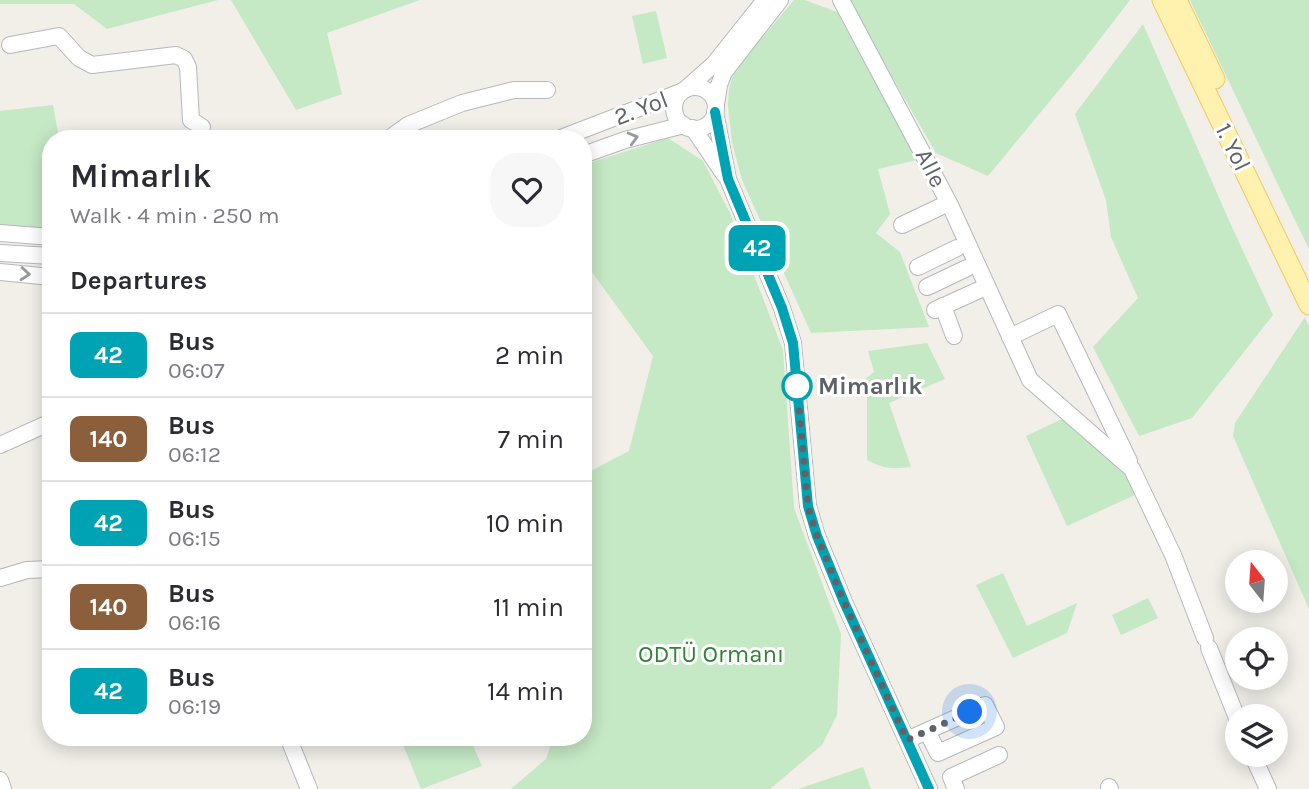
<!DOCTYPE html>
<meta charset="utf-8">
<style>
body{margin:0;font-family:Karla,sans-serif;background:#f7f7f7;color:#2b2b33;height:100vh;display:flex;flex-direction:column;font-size:26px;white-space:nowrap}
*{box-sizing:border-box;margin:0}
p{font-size:23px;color:#7c7c81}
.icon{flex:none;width:38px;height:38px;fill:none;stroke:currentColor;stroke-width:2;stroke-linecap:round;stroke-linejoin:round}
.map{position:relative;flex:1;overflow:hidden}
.drawer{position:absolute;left:42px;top:130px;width:550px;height:616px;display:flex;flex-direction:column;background:#fff;border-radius:28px;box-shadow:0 4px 18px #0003}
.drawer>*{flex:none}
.badge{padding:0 14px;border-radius:10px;font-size:24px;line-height:46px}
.needle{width:46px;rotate:343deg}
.tools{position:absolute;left:1225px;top:550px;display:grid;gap:14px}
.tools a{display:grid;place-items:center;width:63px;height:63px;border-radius:50%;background:#fff;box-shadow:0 4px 18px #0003;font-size:35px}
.you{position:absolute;width:35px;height:35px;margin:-18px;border:5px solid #fff;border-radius:50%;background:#1a73e8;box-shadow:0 0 0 10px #1a73e833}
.map>.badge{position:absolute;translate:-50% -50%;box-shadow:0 0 0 4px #fff}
h2{padding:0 28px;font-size:26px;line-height:63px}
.round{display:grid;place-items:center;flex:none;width:74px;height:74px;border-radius:28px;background:#f7f7f7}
.overview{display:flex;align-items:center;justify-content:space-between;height:119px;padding:0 28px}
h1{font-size:33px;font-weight:600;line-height:52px}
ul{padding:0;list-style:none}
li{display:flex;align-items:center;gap:21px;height:84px;padding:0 28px;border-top:2px solid #e1e1e2}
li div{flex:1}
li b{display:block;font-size:26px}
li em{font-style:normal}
li .badge{min-width:77px;font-weight:700;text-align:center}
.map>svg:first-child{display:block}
.green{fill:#c5e8c5}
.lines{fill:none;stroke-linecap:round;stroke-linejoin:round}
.minor-casing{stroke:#b5b8bc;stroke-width:18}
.major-casing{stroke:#f2c960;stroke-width:21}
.minor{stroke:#fff;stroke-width:16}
.major{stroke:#fff2af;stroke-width:19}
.oneway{stroke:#979a9d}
.line-casing{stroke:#fff;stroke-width:16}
.line{stroke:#00a3b4;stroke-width:10}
.walk{stroke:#5f6368;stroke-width:7;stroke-dasharray:0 12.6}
.stop-dot{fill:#fff;stroke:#00a3b4;stroke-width:3.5}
.labels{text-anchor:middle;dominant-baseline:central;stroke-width:6;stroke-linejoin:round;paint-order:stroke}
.street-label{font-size:24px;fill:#5f6368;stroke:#fff}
.stop-label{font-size:24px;font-weight:bold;fill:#5f6368;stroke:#fff;text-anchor:start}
.park-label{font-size:24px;fill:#348238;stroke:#fff}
</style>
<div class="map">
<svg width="1309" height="789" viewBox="0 0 1309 789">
<rect width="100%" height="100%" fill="#f1efe8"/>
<g class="green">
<polygon points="0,0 218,0 107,29 74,4 0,4"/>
<polygon points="231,0 420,0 327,33 342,94 296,110"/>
<polygon points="794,0 805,0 837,12 917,160 878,169 890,214 876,233 900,252 929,327 811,333 742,180 732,142 728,106 729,89 733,75 743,60"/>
<polygon points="848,0 1130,0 1083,61 988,176 936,153"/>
<polygon points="1190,0 1309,0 1309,249 1292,214"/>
<polygon points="656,11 667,58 643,64 632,16"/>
<polygon points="1143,24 1231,225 1273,315 1192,418 1139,436 1093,347 1138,298 1111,237 1106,200 1075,114"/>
<polygon points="53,105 59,138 51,138 51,231 0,228 0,111"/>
<polygon points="668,138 703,161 730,213 783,350 794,508 841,634 837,715 822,745 770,789 511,789 546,759 553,737 583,737 583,475 629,451 653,356 583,260 583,165"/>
<polygon points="1305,317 1309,326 1309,609 1233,436 1235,423"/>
<path d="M927,343l18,36 -56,24 22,64c-19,2 -27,2 -44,-7v-63l-3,-17 10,-8 -6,-21z"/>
<polygon points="1062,419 1126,472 1137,494 1067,526 1026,436"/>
<polygon points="1003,573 1027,626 1077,603 1067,633 1013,658 976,585"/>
<polygon points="1148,598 1158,618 1121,635 1112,615"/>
<polygon points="400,737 479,737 471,741 482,766 421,789"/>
<polygon points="863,767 871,789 798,789"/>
</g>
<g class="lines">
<defs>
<g id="minor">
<polyline points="841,0 950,205 1030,380 1132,469 1173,555 1205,638"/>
<polyline points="10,45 59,36 79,58 92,65 176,55 184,59 188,67 191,120 202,127"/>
<circle cx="695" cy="108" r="21"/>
<polyline points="687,88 714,64 765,0"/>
<polyline points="716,104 719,85 724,72 780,0"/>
<polyline points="715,112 728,179 782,308 793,343 808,506 817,536 844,602 929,789"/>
<polyline points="693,128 724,174"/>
<polyline points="390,138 408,125 462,103 514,90 547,90"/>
<polyline points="561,138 681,92"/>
<polyline points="583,155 625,140 684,125"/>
<polyline points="902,225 942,206"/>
<polyline points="0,233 51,237"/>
<polyline points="0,253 51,256"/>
<polyline points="918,267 957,248"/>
<polyline points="0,272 51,277"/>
<polyline points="927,287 967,268"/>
<polyline points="943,306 954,336"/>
<polyline points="935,310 979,290"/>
<polyline points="1010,337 1058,314 1129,461"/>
<polyline points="0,445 51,422"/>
<polyline points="0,578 27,570 51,569"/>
<polyline points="1209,648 1237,718"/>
<polyline points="288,737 309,789"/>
<polyline points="907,740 985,705 996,727 938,753 927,731"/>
<polyline points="1252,754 1268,789"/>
<polyline points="0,780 3,789"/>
<polyline points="1109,787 1110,789"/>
<polyline points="956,789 951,777 999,755"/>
</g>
<g id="major">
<polyline points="1162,0 1309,305"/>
<polyline points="1177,0 1215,79"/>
</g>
</defs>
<use href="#minor" class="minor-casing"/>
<use href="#major" class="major-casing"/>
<use href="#minor" class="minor"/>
<use href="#major" class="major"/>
</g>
<defs><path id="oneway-chevron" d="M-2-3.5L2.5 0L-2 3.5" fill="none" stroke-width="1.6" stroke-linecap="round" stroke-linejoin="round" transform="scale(1.75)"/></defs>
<g class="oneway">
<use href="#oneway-chevron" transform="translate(633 138) rotate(-15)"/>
<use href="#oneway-chevron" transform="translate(25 274) rotate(5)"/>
</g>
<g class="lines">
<defs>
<polyline id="line" points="715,112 728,179 782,308 793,343 808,506 817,536 844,602 929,789"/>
</defs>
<use href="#line" class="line-casing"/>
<use href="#line" class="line"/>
<polyline class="walk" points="797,386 808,506 817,536 844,602 907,740 970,712"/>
</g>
<circle class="stop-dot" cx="797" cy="386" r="14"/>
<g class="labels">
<g class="street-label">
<text transform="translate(641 108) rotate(-21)">2. Yol</text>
<text transform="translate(1233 147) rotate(64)">1. Yol</text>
<text transform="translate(931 168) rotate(63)">Alle</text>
</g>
<g class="stop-label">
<text x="818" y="386">Mimarlık</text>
</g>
<g class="park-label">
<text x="711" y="654">ODTÜ Ormanı</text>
</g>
</g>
</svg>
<div class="tools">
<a><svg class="needle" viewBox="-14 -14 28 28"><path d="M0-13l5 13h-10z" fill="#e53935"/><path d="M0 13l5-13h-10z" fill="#7c7c81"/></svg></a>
<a><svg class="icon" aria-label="locate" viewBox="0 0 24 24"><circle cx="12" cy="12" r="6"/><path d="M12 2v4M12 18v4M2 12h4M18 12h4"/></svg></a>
<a><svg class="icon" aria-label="layers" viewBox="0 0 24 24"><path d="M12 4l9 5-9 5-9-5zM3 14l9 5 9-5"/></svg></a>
</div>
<div class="you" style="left:970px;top:712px"></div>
<b class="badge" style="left:757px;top:248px;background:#00a3b4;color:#fff">42</b>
<section class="drawer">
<div class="overview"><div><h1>Mimarlık</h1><p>Walk · 4 min · 250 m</p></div><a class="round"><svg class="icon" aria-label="heart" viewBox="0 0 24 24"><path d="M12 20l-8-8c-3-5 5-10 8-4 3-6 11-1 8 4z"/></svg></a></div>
<h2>Departures</h2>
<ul>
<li><span class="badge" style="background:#00a3b4;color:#fff">42</span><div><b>Bus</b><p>06:07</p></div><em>2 min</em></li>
<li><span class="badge" style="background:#8b5e3c;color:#fff">140</span><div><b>Bus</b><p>06:12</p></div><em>7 min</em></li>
<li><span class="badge" style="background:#00a3b4;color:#fff">42</span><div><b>Bus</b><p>06:15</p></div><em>10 min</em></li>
<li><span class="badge" style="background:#8b5e3c;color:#fff">140</span><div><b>Bus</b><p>06:16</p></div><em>11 min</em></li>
<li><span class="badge" style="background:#00a3b4;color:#fff">42</span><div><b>Bus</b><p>06:19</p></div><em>14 min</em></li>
</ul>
</section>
</div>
